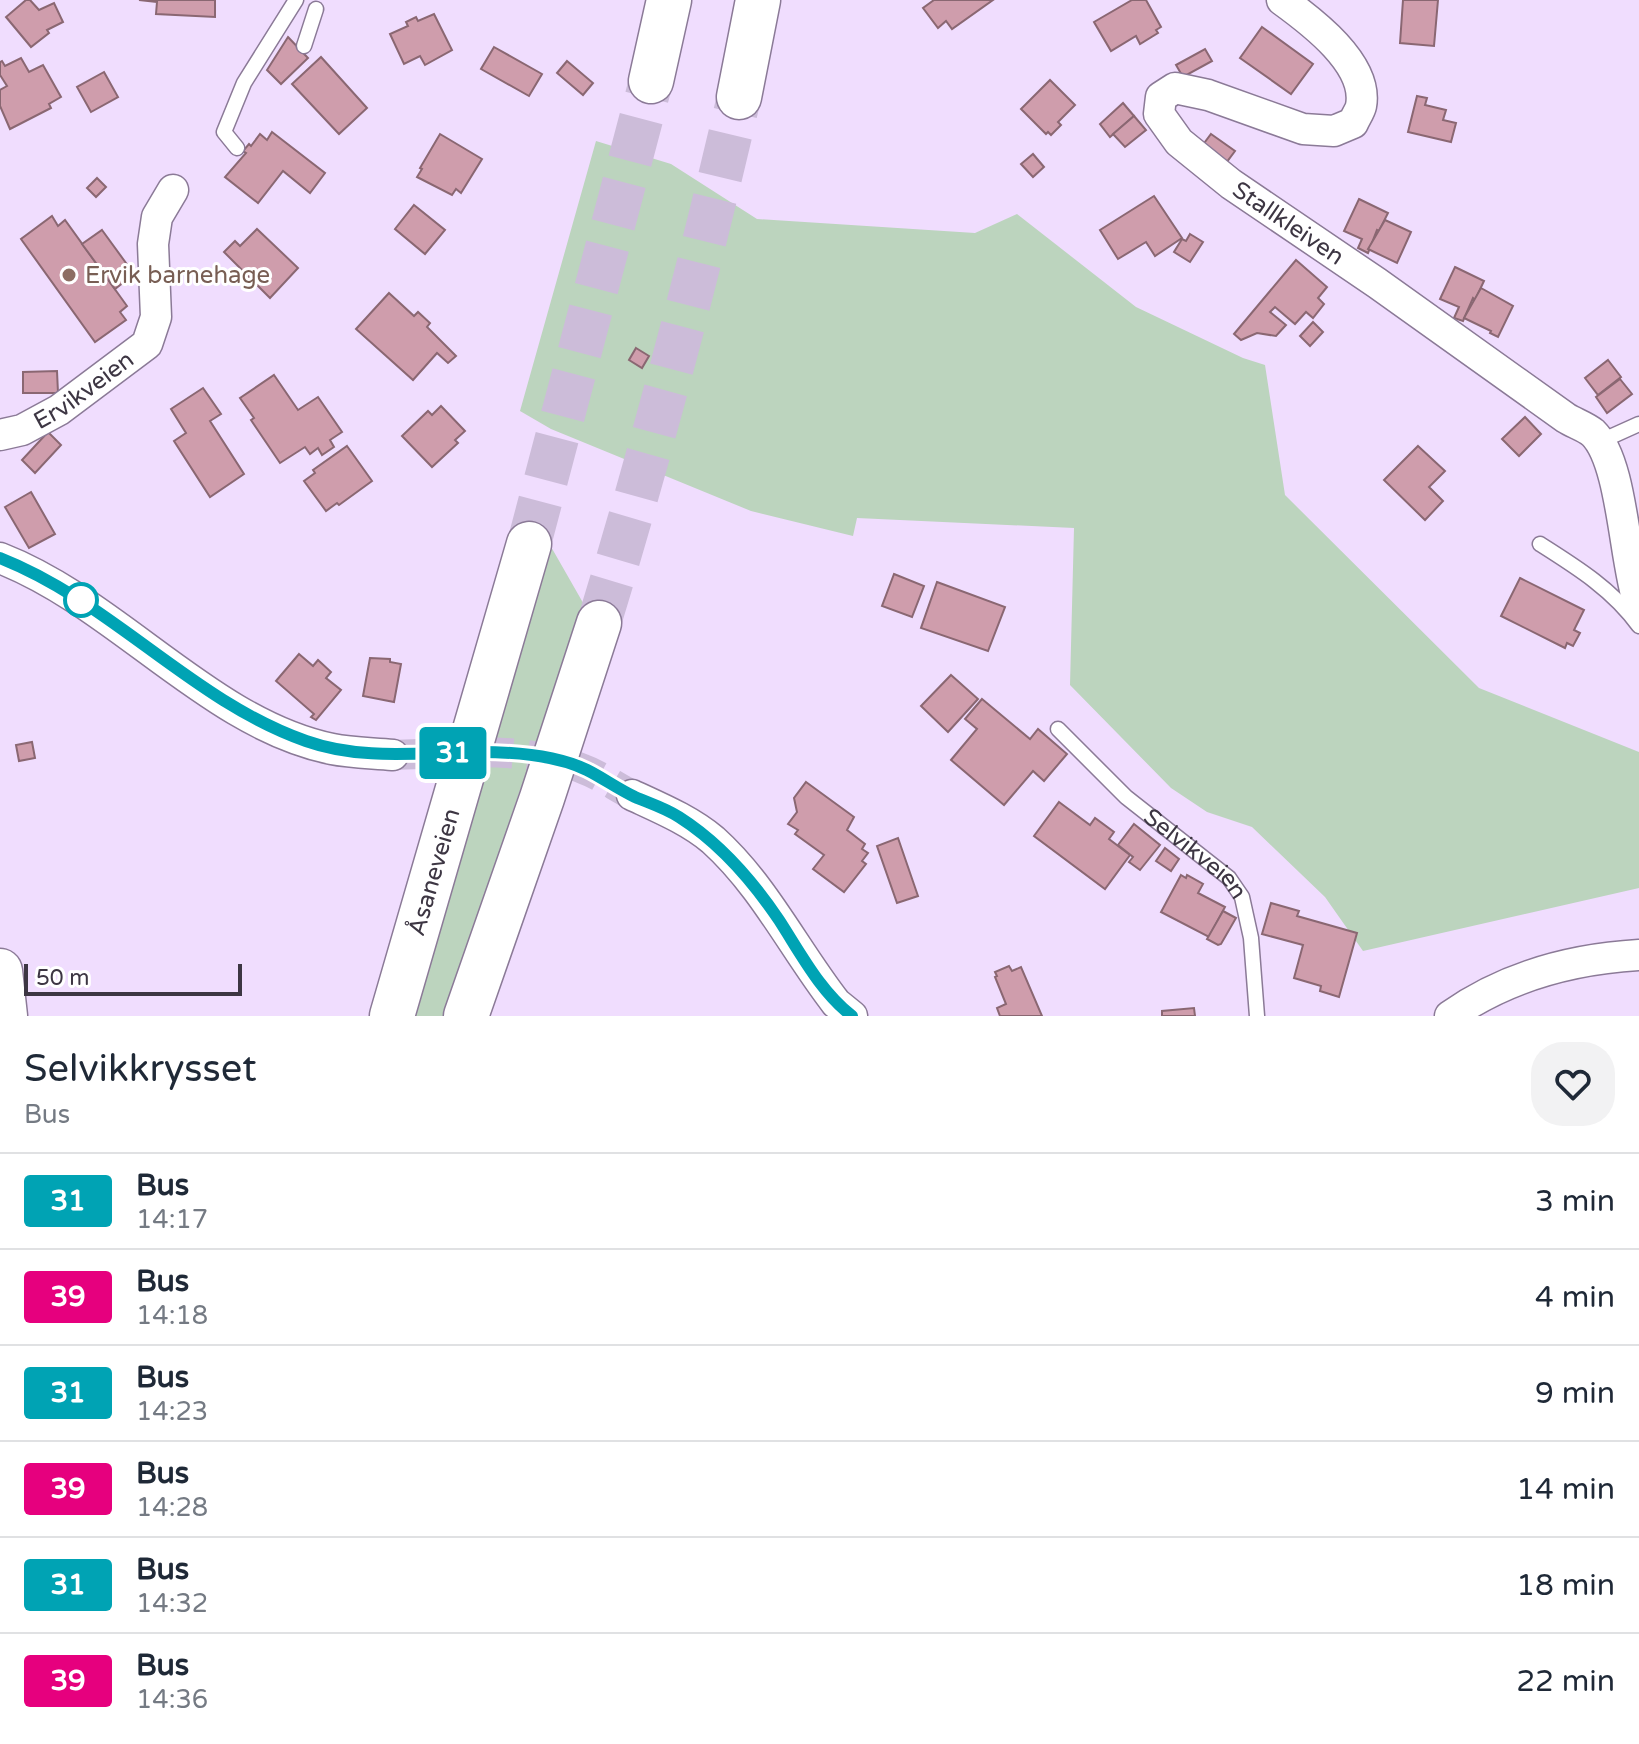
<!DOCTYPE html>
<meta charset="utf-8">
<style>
body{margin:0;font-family:"Varela Round",sans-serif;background:#f2f2f3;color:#1f2937;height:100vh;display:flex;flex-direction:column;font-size:30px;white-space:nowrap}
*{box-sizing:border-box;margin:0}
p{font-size:26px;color:#747a83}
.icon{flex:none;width:44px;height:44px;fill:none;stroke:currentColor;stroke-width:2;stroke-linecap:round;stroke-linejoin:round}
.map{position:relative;height:1016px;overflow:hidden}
.panel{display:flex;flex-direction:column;background:#fff;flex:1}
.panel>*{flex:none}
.badge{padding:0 16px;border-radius:6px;font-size:28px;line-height:52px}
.scale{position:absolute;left:24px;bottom:20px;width:218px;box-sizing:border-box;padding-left:8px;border:4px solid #3d3643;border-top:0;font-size:22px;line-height:28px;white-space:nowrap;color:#3d3643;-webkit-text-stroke:6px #fff;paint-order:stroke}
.map>.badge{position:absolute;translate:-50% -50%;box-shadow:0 0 0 4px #fff}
.round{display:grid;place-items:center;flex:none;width:84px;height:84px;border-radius:32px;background:#f2f2f3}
.headline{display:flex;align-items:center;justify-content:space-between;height:136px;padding:0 24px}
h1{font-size:38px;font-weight:600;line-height:60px}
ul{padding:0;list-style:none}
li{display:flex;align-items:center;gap:24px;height:96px;padding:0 24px;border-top:2px solid #e0e1e3}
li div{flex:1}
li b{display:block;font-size:30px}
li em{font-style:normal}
li .badge{min-width:88px;font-weight:700;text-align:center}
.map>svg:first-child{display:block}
.green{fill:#bcd4be}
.building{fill:#cf9dac;stroke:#8a6772;stroke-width:2}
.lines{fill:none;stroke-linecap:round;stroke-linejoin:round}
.minor-tunnel{stroke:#ccbcd9;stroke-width:30;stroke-dasharray:30 15;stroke-linecap:butt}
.motorway-tunnel{stroke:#ccbcd9;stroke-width:44;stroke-dasharray:44 22;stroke-linecap:butt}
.service-casing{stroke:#8b7a97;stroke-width:17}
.minor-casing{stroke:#8b7a97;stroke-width:33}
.primary-casing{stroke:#8b7a97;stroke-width:47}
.motorway-casing{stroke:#8b7a97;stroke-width:47}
.service{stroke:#fff;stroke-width:14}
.minor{stroke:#fff;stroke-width:30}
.primary{stroke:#fff;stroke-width:44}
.motorway{stroke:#fff;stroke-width:44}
.line-casing{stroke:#fff;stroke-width:18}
.line{stroke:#00a3b4;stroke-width:12}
.education-dot{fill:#8d6e63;stroke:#fff;stroke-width:3}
.stop-dot{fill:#fff;stroke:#00a3b4;stroke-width:4}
.labels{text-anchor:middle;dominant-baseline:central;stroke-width:6;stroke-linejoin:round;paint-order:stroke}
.street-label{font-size:24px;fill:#3d3643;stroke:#fff}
.education-label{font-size:24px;fill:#785e54;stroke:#fff;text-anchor:start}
</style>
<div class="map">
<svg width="1639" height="1016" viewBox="0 0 1639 1016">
<rect width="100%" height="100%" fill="#f0ddfe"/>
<g class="green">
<polygon points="596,141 671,164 757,219 975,233 1017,214 1136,307 1243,358 1265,365 1285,495 1479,688 1639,752 1639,888 1363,951 1325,897 1252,827 1207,812 1171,788 1070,685 1074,528 857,518 853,536 751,511 551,429 520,411"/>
<polygon points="550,545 586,608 552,710 519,793 446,1016 414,1016"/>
</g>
<g class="building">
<polygon points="26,0 30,0 39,10 54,3 63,22 47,30 49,33 31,47 6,17"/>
<polygon points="139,0 215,0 215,17 156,14 157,2"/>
<polygon points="934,0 993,0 952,29 946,21 938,28 923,8"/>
<polygon points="1132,0 1146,0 1161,27 1156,30 1158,33 1140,44 1136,36 1111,51 1094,22"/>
<polygon points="1403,0 1438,0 1434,46 1400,43"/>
<polygon points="434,14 452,50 425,65 420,56 404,64 390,34 408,26 406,22 416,17 418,21"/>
<polygon points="1262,27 1313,64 1291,94 1240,58"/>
<polygon points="288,37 308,58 281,84 267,70"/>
<polygon points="494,47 542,74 529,96 481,69"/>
<polygon points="1205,49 1212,61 1183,77 1176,65"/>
<polygon points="321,57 367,108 339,134 292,84"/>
<polygon points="21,58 29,72 43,65 61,97 49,104 51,108 10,129 0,106 0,90 7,86 0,75 0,62 2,61 5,66"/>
<polygon points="567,61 593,83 583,95 557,73"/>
<polygon points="104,72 118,97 91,112 77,87"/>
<polygon points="1050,80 1075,105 1058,122 1061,125 1051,135 1048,132 1046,134 1021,109"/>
<polygon points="1417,96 1427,98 1425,105 1446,110 1443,120 1456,123 1451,142 1408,132"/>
<polygon points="1123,103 1134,116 1110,137 1100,124"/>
<polygon points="1134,116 1146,130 1125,147 1113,134"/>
<polygon points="272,132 325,173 310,193 283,171 258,203 225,177 246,153 243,151 249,144 251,146 260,134 267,140"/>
<polygon points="440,134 482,159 461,193 456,189 452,195 417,177 422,169 420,168"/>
<polygon points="1211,134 1235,151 1226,163 1202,146"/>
<polygon points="1033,154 1044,167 1033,177 1021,164"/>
<polygon points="97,178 106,187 96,197 87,188"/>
<polygon points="1154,196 1182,238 1155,256 1146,242 1118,259 1100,230"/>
<polygon points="1359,199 1388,213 1379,231 1377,230 1368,253 1358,248 1362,239 1344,231"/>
<polygon points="414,205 445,230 425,254 395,229"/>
<polygon points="52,216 58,226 65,220 127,306 120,312 126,320 95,342 21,239"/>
<polygon points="1385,220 1411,232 1397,263 1368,249"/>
<polygon points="257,229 298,268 270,298 224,252 235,241 240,246"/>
<polygon points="102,230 134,274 115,289 82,244"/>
<polygon points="1190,234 1203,242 1190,262 1174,252 1182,239 1186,241"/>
<polygon points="1296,260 1327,287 1318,298 1324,304 1313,318 1306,312 1295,324 1275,307 1270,312 1286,325 1276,336 1257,333 1241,340 1234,334"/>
<polygon points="1455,267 1484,281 1475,300 1473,298 1463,321 1454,318 1459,307 1440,299"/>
<polygon points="1481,288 1513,306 1498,337 1490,333 1491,331 1464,318"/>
<polygon points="389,293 414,316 418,312 430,323 427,327 456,356 448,363 437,353 413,380 356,329"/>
<polygon points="1313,322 1323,332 1310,346 1300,336"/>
<polygon points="636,348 649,356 642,368 629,360"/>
<polygon points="1608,360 1621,377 1598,395 1585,378"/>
<polygon points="57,371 58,393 23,393 23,372"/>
<polygon points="274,375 298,410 318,397 342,432 330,440 334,447 322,455 318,448 310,454 305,447 280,463 251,420 254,418 240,398"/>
<polygon points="1620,379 1632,394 1607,413 1596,397"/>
<polygon points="203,388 221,414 210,421 244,474 210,497 174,441 186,433 171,409"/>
<polygon points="441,406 465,431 455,440 458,443 432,467 402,436 428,411 432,415"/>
<polygon points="1525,417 1541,434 1519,456 1502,439"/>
<polygon points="48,432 61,445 35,473 22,460"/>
<polygon points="347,446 372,481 339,505 337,503 326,511 304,481 315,473 313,470"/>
<polygon points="1418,446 1445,471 1429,487 1443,501 1425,520 1384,480"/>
<polygon points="31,492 55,534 29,548 5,507"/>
<polygon points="894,574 924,586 912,617 882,606"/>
<polygon points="1520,578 1584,610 1574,630 1580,633 1573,646 1567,643 1565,648 1501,616"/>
<polygon points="937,582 1005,607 988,651 921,628"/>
<polygon points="299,654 313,666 318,660 331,672 326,678 341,690 316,720 311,717 314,714 276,681"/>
<polygon points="370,658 390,659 390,662 401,664 394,702 363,696"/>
<polygon points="951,675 978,699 948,732 921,706"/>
<polygon points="982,699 1030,739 1038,729 1067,754 1044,781 1033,771 1004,805 951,760 977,729 965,719"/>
<polygon points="32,742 35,758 19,761 16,745"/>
<polygon points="806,782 854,817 847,830 865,844 862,849 868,853 862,861 866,864 844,892 813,869 824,855 795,834 798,830 788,824 797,812 794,798"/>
<polygon points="1059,802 1090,825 1095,818 1114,832 1109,839 1130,855 1105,889 1034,836"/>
<polygon points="1134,824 1160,845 1140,870 1129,862 1133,857 1118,845"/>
<polygon points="898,838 918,896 897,903 877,846"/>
<polygon points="1165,848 1179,859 1171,871 1156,861"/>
<polygon points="1181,875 1186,878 1187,875 1203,884 1198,893 1225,907 1209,937 1161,912"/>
<polygon points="1271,903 1299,911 1297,916 1357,933 1339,997 1320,991 1321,986 1294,978 1303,945 1262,934"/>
<polygon points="1223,911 1236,918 1221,944 1218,945 1207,939"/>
<polygon points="1009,966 1012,971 1021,967 1042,1016 1000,1016 997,1008 1006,1004 995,977 997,976 995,972"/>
<polygon points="1194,1008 1195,1016 1162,1016 1162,1011"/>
</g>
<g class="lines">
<path class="minor-tunnel" d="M393,755c63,-2 130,-10 190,14 17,6 33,18 49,26"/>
<g class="motorway-tunnel">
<polyline points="529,544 651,81"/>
<path d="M599,623c53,-174 99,-349 140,-526"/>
</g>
<defs>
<g id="service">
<polyline points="304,46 316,9"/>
<polyline points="237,148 224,132 244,83 296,0"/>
<polyline points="1599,442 1639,424"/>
<path d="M1540,544c38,24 73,46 99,82"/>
<path id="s1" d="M1058,729l68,68 103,81 13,19 9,41 6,78"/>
</g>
<g id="minor">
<path id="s2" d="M1282,0c29,21 87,64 79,106 -1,5 -6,12 -8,17l-19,8 -31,-2 -95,-34 -33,-7 -14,9 -2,17 20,28 52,42 146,99 189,135c8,5 20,9 27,15 30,29 31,128 46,172"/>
<path id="s3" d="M0,435l22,-5 37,-20 88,-66 9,-27 -3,-73 4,-27 16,-27"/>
<path d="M0,558c118,46 210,166 332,191 20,4 41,4 61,6"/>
<path d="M632,795c28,13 57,25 81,45 51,46 81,109 123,163l16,13"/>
<path d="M1450,1016c57,-40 121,-57 189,-61"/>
</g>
<polyline id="primary" points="0,971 5,1016"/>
<g id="motorway">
<polyline points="651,81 669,0"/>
<polyline points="739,97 758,0"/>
<path id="s4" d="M392,1016l137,-472"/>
<polyline points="466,1016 542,798 599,623"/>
</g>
</defs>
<use href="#service" class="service-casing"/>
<use href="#minor" class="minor-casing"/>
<use href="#primary" class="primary-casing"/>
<use href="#motorway" class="motorway-casing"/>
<use href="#service" class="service"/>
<use href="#minor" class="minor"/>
<use href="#primary" class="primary"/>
<use href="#motorway" class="motorway"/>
</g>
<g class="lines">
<defs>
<path id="line" d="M0,558c112,44 192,143 306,183 56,20 116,11 174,11 34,0 76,3 107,18 16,8 31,19 48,27 14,6 30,11 44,20 41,26 73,63 100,103 22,34 41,71 73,96"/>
</defs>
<use href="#line" class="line-casing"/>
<use href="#line" class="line"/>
</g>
<circle class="education-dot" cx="69" cy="275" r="8"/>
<circle class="stop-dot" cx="81" cy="600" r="16"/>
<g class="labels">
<g class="street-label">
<text stroke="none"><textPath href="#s2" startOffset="548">Stallkleiven</textPath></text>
<text stroke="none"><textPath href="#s3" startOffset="96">Ervikveien</textPath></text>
<text stroke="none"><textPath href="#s1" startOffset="186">Selvikveien</textPath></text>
<text stroke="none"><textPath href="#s4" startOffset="150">Åsaneveien</textPath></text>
</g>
<g class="education-label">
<text x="85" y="275">Ervik barnehage</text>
</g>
</g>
</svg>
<div class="scale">50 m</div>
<b class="badge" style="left:453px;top:753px;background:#00a3b4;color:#fff">31</b>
</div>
<section class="panel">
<div class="headline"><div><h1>Selvikkrysset</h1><p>Bus</p></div><a class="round"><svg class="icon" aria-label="heart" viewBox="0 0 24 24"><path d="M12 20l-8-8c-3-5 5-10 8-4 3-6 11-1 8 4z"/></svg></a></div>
<ul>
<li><span class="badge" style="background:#00a3b4;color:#fff">31</span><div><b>Bus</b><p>14:17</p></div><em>3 min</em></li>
<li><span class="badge" style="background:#e6007e;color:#fff">39</span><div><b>Bus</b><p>14:18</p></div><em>4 min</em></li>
<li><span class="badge" style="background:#00a3b4;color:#fff">31</span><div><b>Bus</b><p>14:23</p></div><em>9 min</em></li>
<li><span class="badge" style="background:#e6007e;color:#fff">39</span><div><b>Bus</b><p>14:28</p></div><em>14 min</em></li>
<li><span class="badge" style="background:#00a3b4;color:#fff">31</span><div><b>Bus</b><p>14:32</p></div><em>18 min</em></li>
<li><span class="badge" style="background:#e6007e;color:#fff">39</span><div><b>Bus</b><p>14:36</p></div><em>22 min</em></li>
</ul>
</section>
